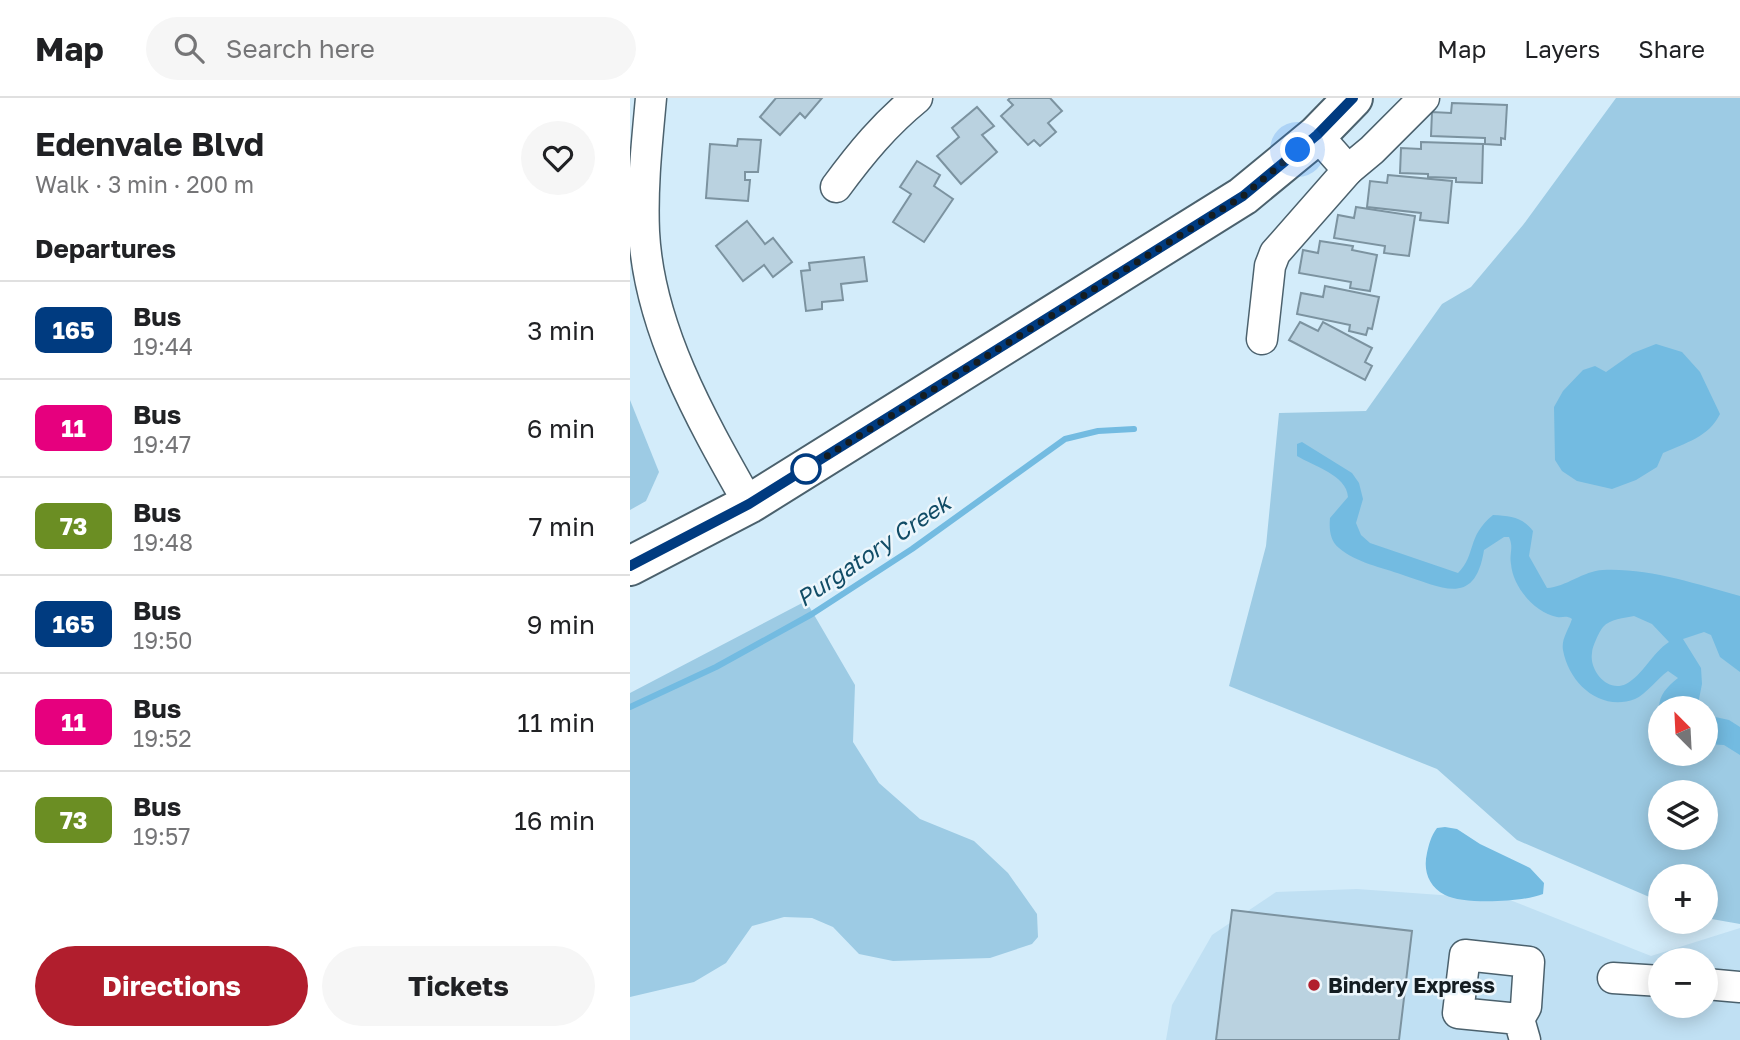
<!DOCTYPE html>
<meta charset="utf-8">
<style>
body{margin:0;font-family:"Golos Text",sans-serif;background:#f6f6f6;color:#202124;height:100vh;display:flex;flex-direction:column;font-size:26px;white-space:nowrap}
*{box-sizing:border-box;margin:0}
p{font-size:23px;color:#757577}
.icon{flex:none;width:38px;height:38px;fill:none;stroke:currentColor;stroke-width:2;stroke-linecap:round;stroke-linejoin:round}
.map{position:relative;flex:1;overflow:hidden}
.side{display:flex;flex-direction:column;background:#fff;width:630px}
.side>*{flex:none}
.badge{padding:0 14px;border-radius:10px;font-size:24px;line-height:46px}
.needle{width:46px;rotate:336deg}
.fabs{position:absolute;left:1018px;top:598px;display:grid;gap:14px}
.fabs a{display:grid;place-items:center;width:70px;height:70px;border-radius:50%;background:#fff;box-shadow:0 4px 18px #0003;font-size:35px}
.you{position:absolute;width:35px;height:35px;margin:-18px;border:5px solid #fff;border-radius:50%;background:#1a73e8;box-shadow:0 0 0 10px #1a73e833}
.map>.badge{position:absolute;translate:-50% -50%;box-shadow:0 0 0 4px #fff}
h2{padding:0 35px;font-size:26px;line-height:63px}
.round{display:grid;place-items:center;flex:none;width:74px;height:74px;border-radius:37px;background:#f6f6f6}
.summary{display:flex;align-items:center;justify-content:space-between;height:119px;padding:0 35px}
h1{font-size:33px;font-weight:700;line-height:52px}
.action{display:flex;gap:14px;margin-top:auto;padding:14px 35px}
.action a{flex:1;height:80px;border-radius:42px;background:#b11e2d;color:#fff;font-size:28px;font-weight:700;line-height:80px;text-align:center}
.action a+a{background:#f6f6f6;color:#202124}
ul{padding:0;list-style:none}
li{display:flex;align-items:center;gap:21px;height:98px;padding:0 35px;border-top:2px solid #e0e0e0}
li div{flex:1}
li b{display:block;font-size:26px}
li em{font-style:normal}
li .badge{min-width:77px;font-weight:700;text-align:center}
header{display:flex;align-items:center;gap:42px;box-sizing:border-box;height:98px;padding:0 35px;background:#fff;border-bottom:2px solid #e0e0e0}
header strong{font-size:33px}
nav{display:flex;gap:38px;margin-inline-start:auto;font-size:24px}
.search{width:490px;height:63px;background:#f6f6f6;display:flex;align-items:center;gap:18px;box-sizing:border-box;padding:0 24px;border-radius:38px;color:#757577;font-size:26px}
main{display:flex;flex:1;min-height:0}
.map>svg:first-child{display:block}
.built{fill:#c0e0f3;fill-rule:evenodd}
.green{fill:#9dcbe4;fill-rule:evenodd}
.water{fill:#73bbe1;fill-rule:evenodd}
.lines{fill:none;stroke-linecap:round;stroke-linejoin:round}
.stream{stroke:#73bbe1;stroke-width:6}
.building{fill:#bad2e0;stroke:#7c93a0;stroke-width:2}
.minor-casing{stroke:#4b616d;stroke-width:33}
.major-casing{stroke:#4b616d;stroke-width:42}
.minor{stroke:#fff;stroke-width:30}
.major{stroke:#fff;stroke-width:38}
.line-casing{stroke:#fff;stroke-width:16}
.line{stroke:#003b80;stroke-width:10}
.walk{stroke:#141d22;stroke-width:7;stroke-dasharray:0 12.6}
.stop-dot{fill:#fff;stroke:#003b80;stroke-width:3.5}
.poi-dot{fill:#b11e2d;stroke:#ecf6fc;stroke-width:2.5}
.labels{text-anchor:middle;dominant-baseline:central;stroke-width:5;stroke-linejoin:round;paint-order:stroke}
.poi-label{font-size:21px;font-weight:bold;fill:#141d22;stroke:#ecf6fc;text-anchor:start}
.water-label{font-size:23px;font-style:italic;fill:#114c66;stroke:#ecf6fc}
</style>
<header>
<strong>Map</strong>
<div class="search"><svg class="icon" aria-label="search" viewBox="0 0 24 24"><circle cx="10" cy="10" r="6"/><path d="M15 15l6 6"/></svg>Search here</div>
<nav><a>Map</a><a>Layers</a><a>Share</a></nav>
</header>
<main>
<section class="side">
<div class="summary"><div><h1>Edenvale Blvd</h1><p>Walk · 3 min · 200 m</p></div><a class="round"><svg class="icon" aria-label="heart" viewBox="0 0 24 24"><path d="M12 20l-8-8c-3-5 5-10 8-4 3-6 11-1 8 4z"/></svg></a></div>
<h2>Departures</h2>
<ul>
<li><span class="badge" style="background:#003b80;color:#fff">165</span><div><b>Bus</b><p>19:44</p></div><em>3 min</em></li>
<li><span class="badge" style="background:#e6007e;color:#fff">11</span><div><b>Bus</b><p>19:47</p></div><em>6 min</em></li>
<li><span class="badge" style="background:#6b8e23;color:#fff">73</span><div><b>Bus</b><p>19:48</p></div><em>7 min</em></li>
<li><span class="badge" style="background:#003b80;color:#fff">165</span><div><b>Bus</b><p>19:50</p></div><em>9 min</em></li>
<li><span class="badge" style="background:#e6007e;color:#fff">11</span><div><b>Bus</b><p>19:52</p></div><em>11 min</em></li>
<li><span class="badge" style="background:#6b8e23;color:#fff">73</span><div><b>Bus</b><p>19:57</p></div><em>16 min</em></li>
</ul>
<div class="action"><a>Directions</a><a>Tickets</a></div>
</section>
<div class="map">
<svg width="1110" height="942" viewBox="0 0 1110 942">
<rect width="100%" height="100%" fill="#d3ecfa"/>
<path class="built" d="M727,791l153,11 141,56 89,-28v112h-574l6,-35 40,-70 64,-43zM1031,863h45v45h-45z"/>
<g class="green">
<path d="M986,0h124v826l-34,-6v-41h-45v25l-144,-62 -80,-71 -208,-83 37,-140 13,-133 87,-2 76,-107 29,-17 52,-62zM1031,611h45v45h-45zM1031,695h45v45h-45z"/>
<polygon points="0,302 29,374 16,403 0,412"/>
<polygon points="176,503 225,587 223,644 249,685 290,721 344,743 378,775 407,816 408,839 402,846 360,860 263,863 229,856 203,829 182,820 154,819 122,828 96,865 64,884 0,899 0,595"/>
</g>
<g class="water">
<path d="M1026,246l26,8 18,20 20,42c-11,23 -35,29 -57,39l-6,14 -21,13 -24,9 -35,-8 -15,-10 -7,-11 -1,-53 9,-16 20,-21 12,-4 11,6 27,-19z"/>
<path d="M672,344l50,31 7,10 4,16 -7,24 5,12 9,8 88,30c19,-19 8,-36 35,-58 18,1 29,2 40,16l-4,25 18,32c19,-1 36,-17 56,-18 47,-2 92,14 137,26v76l-20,-15 -9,-22 -7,-3 -21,7 18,29 1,16 -5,25h-36v9c-6,-18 3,-29 17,-40l-10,-7c-10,7 -23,24 -33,28 -34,13 -66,-15 -72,-49 -2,-11 6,-21 9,-31 -6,-4 -9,-1 -15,-2 -23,-5 -44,-30 -46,-53 -2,-10 3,-16 -2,-27h-5l-20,13c-9,57 -41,38 -81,25 -22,-8 -46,-12 -64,-27 -9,-7 -10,-19 -9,-30l18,-21c-1,-22 -35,-31 -51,-41v-12zM1004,518l18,8 17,18c-17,11 -26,33 -43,42 -19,9 -37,-14 -34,-31 0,-6 7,-21 11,-26 7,-8 21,-9 31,-11z"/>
<polygon points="1076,617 1099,622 1110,629 1110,657 1094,647 1076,646"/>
<path d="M815,729l12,2 23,15 50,24 14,15 -1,11c-19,8 -80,11 -98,1 -17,-9 -22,-25 -18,-42 2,-9 4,-17 10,-25z"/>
</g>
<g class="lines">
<polyline class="stream" points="0,609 86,569 182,516 282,451 435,341 468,333 504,331"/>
</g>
<g class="building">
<polygon points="146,0 192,0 175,20 170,15 150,37 130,19"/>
<polygon points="380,0 420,0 432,13 418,25 426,34 410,48 404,42 398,47 371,18 383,7 378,2"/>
<polygon points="822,5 877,7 875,41 871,40 871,47 855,46 855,40 801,38 802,14 821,15"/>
<polygon points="347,9 364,28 352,37 367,54 331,86 307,58 329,39 322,30"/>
<polygon points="108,41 131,42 128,74 115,74 115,82 120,82 118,103 76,100 80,46 107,48"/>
<polygon points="791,44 853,46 852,85 826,84 826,80 798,79 798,76 770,75 771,50 791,51"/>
<polygon points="287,63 310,77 304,88 323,101 294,144 263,124 281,96 270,89"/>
<polygon points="758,77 822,83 818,125 790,122 791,115 737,109 740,83 757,85"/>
<polygon points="726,109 785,118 779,158 754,155 755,148 704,140 708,117 724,120"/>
<polygon points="117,123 135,146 143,140 162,164 143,179 134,167 113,183 86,148"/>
<polygon points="690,143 723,148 722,152 747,157 740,193 720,190 721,184 669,175 673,152 688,155"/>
<polygon points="234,159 237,183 211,186 213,202 192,204 192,211 176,213 171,173 180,172 179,165"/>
<polygon points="695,188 749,199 742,231 738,230 736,237 719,233 720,227 667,216 671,195 693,199"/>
<polygon points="670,224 688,233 693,224 742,250 735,264 742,268 735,282 659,242"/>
<polygon points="602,812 782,833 769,942 586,942"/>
</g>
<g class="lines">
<defs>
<g id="minor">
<path d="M21,0c-4,44 -9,89 -7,134 5,97 58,189 105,272"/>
<polyline points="718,72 742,52 794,0"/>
<path d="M206,89c25,-34 49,-63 81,-89"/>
<polyline points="632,241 640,168 645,155 718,72 687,37"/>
<polyline points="983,880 1031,883"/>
<polyline points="1076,886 1110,889"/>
<polyline points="889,921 828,915 835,857 899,864 896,909 889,921 895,942"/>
</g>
<polyline id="major" points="0,468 119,406 613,98 687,37 723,0"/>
</defs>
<use href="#minor" class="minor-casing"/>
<use href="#major" class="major-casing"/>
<use href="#minor" class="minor"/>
<use href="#major" class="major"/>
</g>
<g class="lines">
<defs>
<polyline id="line" points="0,468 119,406 613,98 687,37 723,0"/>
</defs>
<use href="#line" class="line-casing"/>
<use href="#line" class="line"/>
<polyline class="walk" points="176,371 613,98 668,52"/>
</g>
<circle class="stop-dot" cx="176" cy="371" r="14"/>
<circle class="poi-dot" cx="684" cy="887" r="7"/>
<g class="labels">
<g class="poi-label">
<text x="698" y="887">Bindery Express</text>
</g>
<g class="water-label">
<text transform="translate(243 452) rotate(-34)">Purgatory Creek</text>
</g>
</g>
</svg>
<div class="fabs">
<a><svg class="needle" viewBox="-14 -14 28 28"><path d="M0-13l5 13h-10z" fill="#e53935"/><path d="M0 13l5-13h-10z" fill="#757577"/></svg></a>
<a><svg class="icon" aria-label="layers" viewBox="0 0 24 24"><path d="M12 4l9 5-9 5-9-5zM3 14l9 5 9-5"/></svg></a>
<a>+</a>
<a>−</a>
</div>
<div class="you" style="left:668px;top:52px"></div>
</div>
</main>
